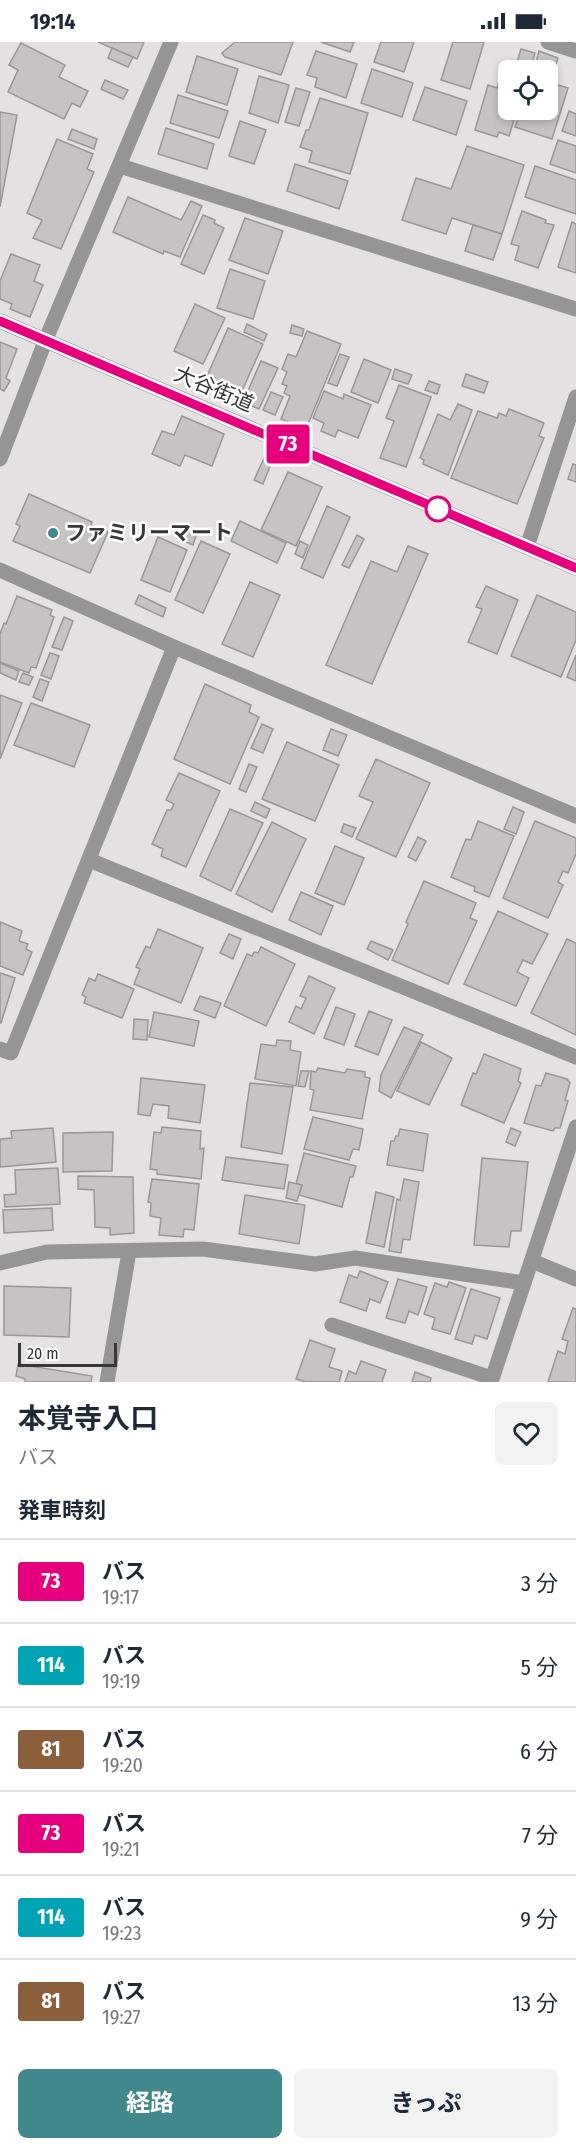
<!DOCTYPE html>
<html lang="ja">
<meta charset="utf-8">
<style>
body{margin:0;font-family:"Fira Sans Condensed","Noto Sans JP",sans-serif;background:#f2f2f3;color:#1f2937;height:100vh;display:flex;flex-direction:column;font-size:22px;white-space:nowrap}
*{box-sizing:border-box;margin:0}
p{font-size:20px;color:#747a83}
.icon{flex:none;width:33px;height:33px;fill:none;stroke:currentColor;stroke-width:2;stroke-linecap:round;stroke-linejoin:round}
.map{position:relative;height:1340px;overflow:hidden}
.panel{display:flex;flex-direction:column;background:#fff;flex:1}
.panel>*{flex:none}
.badge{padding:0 12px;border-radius:4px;font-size:21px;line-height:39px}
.controls{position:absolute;left:498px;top:18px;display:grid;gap:12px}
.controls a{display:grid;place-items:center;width:60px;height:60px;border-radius:9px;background:#fff;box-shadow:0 3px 9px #0003;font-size:30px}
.scale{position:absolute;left:18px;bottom:15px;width:99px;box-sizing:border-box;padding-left:6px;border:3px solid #383637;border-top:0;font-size:16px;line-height:21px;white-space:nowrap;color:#383637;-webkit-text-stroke:4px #fff;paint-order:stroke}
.map>.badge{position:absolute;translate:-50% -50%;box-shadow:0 0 0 3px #fff}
h2{padding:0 18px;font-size:22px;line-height:54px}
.round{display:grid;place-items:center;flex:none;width:63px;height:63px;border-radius:9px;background:#f2f2f3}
.summary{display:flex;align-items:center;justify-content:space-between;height:102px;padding:0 18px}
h1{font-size:28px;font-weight:700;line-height:45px}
.action{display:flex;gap:12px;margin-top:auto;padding:12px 18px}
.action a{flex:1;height:69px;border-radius:9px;background:#40888c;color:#fff;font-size:24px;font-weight:700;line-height:69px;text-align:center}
.action a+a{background:#f2f2f3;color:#1f2937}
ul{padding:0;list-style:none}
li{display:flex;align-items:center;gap:18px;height:84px;padding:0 18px;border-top:2px solid #e0e1e3}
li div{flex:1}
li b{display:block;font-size:22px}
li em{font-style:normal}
li .badge{min-width:66px;font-weight:700;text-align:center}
.status{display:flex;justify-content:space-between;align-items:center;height:42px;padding:0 30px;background:#fff;direction:ltr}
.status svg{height:16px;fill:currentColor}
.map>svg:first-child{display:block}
.building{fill:#c7c3c5;stroke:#9a9698;stroke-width:1.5}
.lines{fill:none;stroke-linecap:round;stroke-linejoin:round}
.minor{stroke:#969495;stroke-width:15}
.line-casing{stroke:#fff;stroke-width:14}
.line{stroke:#e6007e;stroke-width:9}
.stop-dot{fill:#fff;stroke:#e6007e;stroke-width:3}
.poi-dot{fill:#40888c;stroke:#fff;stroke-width:2}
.labels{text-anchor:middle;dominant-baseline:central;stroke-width:5;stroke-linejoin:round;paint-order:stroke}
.street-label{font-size:21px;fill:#383637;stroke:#fff}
.poi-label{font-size:21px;font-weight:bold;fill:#383637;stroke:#fff;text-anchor:start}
</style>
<div class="status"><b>19:14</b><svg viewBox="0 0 49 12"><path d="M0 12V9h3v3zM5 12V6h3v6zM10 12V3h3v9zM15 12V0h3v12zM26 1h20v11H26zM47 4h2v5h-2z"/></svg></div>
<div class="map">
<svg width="576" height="1340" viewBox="0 0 576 1340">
<rect width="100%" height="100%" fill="#e5e1e2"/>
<g class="building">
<polygon points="98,0 144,0 137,17"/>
<polygon points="235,0 293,0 281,33 225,15 222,11"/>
<polygon points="321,0 354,0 350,10"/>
<polygon points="381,0 414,0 404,30 374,20"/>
<polygon points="453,0 484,0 470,47 441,38"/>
<polygon points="21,1 65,23 59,35 88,49 80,65 72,61 64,77 8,50 18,28 9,23"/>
<polygon points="112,6 133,15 128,25 108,16"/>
<polygon points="521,7 535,11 530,28 515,27"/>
<polygon points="316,9 357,22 346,56 315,45 317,36 307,33"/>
<polygon points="539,9 558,16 551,38 548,37 548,28 534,28"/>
<polygon points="197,14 238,27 227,63 186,50"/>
<polygon points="506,26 513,28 508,28 508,68 517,68 509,94 499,90 497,95 475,88 488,43 497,46 499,39 502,39"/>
<polygon points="372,27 413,41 402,75 361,61"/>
<polygon points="259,34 289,43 278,81 249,71"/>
<polygon points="105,38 128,48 123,57 101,47"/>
<polygon points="548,40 568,46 552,97 515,85 521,68 548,68"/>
<polygon points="425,45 467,59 456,93 413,78"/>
<polygon points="296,46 310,50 299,84 285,80"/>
<polygon points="178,53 228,69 219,96 170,81"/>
<polygon points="320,56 368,71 350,132 309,120 312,109 300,105 306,88 309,88"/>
<polygon points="569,69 576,72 576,94 562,89"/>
<polygon points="0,70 17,73 0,165"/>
<polygon points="240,79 266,88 254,122 229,114"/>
<polygon points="166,86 214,102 207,127 158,112"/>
<polygon points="72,87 97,97 94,107 68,97"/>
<polygon points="57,97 93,112 87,127 94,130 61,207 33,196 42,178 27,171"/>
<polygon points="558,98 576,104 576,131 550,122"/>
<polygon points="467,104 524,123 502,192 452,176 446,192 402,178 416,136 451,147"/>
<polygon points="295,122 348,139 339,167 287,149"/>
<polygon points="535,124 576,138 576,172 525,155"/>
<polygon points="128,155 181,178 191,159 202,164 180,215 164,209 163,212 113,190"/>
<polygon points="522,169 546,178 545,181 554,183 538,226 515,218 519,204 511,202"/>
<polygon points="203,173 215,178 214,181 224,186 204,232 181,222"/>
<polygon points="245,176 283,189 268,232 229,218"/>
<polygon points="572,180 576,182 576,231 558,225"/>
<polygon points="473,183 502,192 493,218 465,209"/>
<polygon points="11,212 40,223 34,239 43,243 30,275 10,267 12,262 0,257 0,239"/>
<polygon points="230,227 265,239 253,277 217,266"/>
<polygon points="195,262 225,276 203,322 174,309"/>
<polygon points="247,282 267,292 264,299 244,290"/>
<polygon points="292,283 304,287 302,294 290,291"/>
<polygon points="228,286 263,302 238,358 211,346 215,336 208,332"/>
<polygon points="307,289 341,302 306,387 281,377 290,354 284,351 287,344 282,342 287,330 282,327 288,312 296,315"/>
<polygon points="0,300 17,307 6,336 10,339 4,349 0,347"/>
<polygon points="340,312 349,315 337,344 328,341"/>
<polygon points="364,317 391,328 378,361 351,350"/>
<polygon points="261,319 278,326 259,367 243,360"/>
<polygon points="395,327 412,333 408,342 392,337"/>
<polygon points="466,332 488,340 484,351 462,344"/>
<polygon points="429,339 440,343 437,352 425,348"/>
<polygon points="399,343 431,355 406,425 380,416 394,379 386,376"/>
<polygon points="324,349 343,357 344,352 371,363 358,396 338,388 335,395 321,389 324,381 313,376"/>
<polygon points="271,350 283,355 275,373 263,368"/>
<polygon points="458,362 472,368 448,433 423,422 424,418 420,416 438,372 450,378"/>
<polygon points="509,367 544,381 539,394 544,396 517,462 451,436 478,369 497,376 499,371 506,374"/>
<polygon points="182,374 224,392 212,424 185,413 180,424 152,412 162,389 174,393"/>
<polygon points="265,414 273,417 263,442 254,438"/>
<polygon points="573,422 576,423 576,440 568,437"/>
<polygon points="288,430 322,445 296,504 261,488"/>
<polygon points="29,452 92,480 91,483 108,490 90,531 13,499 20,484 16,482"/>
<polygon points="327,464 350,475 323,536 301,526"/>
<polygon points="240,479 286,501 277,521 231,499"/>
<polygon points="183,484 197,491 193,503 177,496"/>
<polygon points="357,493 364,497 349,526 342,523"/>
<polygon points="158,495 187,508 170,550 141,538"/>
<polygon points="201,499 230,512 203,571 175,558"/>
<polygon points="300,499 308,503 303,516 295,512"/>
<polygon points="408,504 428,512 372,642 326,623 371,519 397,530"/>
<polygon points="250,540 280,553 253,615 222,602"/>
<polygon points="486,544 518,558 497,612 468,600 482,567 476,565"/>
<polygon points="139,553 166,566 163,575 135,562"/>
<polygon points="537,553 576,570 576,598 561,635 511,614"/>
<polygon points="17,554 52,568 50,573 54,575 36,626 31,625 29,631 0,620 0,592 4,581 6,582"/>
<polygon points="64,575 73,579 62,608 52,605"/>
<polygon points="50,611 59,614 51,637 41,633"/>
<polygon points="576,613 576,639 567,635"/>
<polygon points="0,621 19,629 16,638 0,631"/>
<polygon points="23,631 33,635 29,643 19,640"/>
<polygon points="40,637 49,640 42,659 33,655"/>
<polygon points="205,642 251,663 249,670 259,675 230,742 174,717"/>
<polygon points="0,653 22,661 0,717"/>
<polygon points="31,661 90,683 74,725 14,703"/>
<polygon points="262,682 273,687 263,711 251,706"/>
<polygon points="331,687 347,693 338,714 323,708"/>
<polygon points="287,700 339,723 315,779 262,757"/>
<polygon points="376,717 430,741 396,815 356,797 373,760 359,754"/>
<polygon points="249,722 257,725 246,750 239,747"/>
<polygon points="179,731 220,749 186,825 161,814 163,807 152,802 167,768 171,768 174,762 166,758"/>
<polygon points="255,760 270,767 266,776 251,769"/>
<polygon points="513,765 524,770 516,792 504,787"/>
<polygon points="230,767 263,781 231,849 200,834"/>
<polygon points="478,779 514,794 489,855 474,849 475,845 451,835 466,797 471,798"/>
<polygon points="535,779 576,796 576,812 568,831 563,829 558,840 563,843 548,876 503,856"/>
<polygon points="272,780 306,797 272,870 236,852"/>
<polygon points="344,782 356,786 352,795 341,790"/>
<polygon points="418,795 426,799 416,819 408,815"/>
<polygon points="335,804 364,816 344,863 315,851"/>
<polygon points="424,839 476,861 470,876 477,879 448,942 392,918 408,882 406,880"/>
<polygon points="301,850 333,864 321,893 289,878"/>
<polygon points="498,869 548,892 532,922 523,918 517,930 529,936 516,964 464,942"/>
<polygon points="0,880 22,889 19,899 28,902 26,907 32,910 23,933 0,924"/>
<polygon points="158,887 203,906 181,961 134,942 140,927 136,925 146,904 150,906"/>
<polygon points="229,892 241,897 233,917 220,911"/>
<polygon points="567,897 576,901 576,993 531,971"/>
<polygon points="371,899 393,908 388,918 367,907"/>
<polygon points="261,905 295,922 266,984 224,964 247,912 252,914 254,910 258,911"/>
<polygon points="0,931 15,936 1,981 0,981"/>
<polygon points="98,932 134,947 122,976 84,961 86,955 82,953 89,936 95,939"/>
<polygon points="309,934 335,946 314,992 289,980 296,964 301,967 306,956 300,954"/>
<polygon points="200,954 221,961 215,976 194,968"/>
<polygon points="336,965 355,972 344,1003 324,996"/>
<polygon points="369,969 392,978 378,1013 355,1004"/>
<polygon points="154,970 199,979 194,1004 149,995"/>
<polygon points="134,977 148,978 147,998 133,997"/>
<polygon points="404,985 423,993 391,1056 379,1049 381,1033"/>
<polygon points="277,998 291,999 290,1008 301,1010 296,1044 255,1037 261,1002 276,1004"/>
<polygon points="421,1000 452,1016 429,1063 397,1049"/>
<polygon points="484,1012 521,1027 518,1039 521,1041 504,1081 461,1063 473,1031 476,1032"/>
<polygon points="318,1026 345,1031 347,1027 365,1030 365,1035 370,1036 362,1077 310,1068 314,1048 310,1047 311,1029 316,1030"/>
<polygon points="301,1029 309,1029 305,1045 298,1044"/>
<polygon points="546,1031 567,1037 570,1041 565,1058 568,1059 560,1086 555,1086 553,1089 524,1081 536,1043 541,1044"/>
<polygon points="141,1036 205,1043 200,1081 168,1076 169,1064 153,1062 150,1074 138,1072"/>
<polygon points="250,1041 293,1045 282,1112 241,1105"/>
<polygon points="313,1075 363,1087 359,1108 353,1107 349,1118 304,1107"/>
<polygon points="162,1085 201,1089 200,1107 204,1106 201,1137 157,1132 157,1128 150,1127 154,1090 161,1091"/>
<polygon points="53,1086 56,1120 0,1125 0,1097 12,1096 11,1089"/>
<polygon points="511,1086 521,1090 515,1104 506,1100"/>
<polygon points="400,1087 428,1092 423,1129 387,1123 391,1099 394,1099 396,1094 398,1094"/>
<polygon points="113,1090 112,1129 63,1130 63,1091"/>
<polygon points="304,1111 356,1124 353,1135 350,1135 342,1165 299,1153 302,1143 296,1142"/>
<polygon points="226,1115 288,1123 284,1147 222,1138"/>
<polygon points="482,1116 528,1120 521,1189 511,1189 509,1205 474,1203"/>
<polygon points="58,1126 60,1162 5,1165 4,1153 16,1152 15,1128"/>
<polygon points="78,1134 133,1135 134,1191 110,1193 110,1186 95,1185 94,1148 78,1147"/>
<polygon points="152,1137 199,1142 194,1188 184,1187 183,1195 159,1193 161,1176 150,1174 151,1161 148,1160"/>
<polygon points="404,1137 419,1140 410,1198 403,1197 401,1211 389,1209 397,1157 400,1158"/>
<polygon points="289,1140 302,1143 297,1159 286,1156"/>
<polygon points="376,1150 394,1155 384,1205 366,1201"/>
<polygon points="245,1153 305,1163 299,1202 239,1192"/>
<polygon points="52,1166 53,1188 4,1191 3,1168"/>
<polygon points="360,1229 388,1240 380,1261 370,1257 366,1269 340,1260 349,1233 357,1236"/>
<polygon points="398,1237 427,1245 418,1273 409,1269 405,1281 386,1276"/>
<polygon points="449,1240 466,1246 450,1292 432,1287 435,1276 424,1272 435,1241 447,1245"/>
<polygon points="4,1244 71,1246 69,1295 4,1293"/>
<polygon points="471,1247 500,1256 487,1297 475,1293 472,1302 455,1297"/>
<polygon points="573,1266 576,1267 576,1340 548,1340 558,1309 565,1312 568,1299 562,1297"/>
<polygon points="310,1298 335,1307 329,1325 342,1329 339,1340 306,1340 296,1337"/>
<polygon points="361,1319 386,1328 382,1340 345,1340 349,1329 356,1332"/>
<polygon points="18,1322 92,1334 91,1340 25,1340 25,1337 16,1334"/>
<polygon points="415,1330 431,1336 430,1340 412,1340"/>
</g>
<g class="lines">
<g class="minor">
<polyline points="548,0 576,9"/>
<polyline points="120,124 576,267"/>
<polyline points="0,279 576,526"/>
<polyline points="0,417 46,297 171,0"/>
<polyline points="527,505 576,355"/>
<polyline points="0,528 174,605 576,774"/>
<polyline points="89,818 576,1015"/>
<polyline points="0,1007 11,1011 174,605"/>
<polyline points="532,1219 576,1237"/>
<polyline points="0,1221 47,1210 203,1207 315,1222 355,1216 524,1241"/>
<polyline points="332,1283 492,1336"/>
<polyline points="107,1340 129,1210"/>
<polyline points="491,1340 576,1085"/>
</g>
</g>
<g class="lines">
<defs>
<polyline id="line" points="0,279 576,526"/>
</defs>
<use href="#line" class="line-casing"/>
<use href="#line" class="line"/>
</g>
<circle class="stop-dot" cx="438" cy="467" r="12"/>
<circle class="poi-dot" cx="53" cy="491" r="6"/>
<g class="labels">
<g class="street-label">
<text transform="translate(214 347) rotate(23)">大谷街道</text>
</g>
<g class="poi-label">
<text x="65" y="491">ファミリーマート</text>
</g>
</g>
</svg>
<div class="controls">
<a><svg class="icon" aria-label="locate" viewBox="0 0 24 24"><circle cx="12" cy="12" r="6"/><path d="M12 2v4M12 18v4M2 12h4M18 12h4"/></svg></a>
</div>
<div class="scale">20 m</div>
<b class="badge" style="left:288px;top:402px;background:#e6007e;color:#fff">73</b>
</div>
<section class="panel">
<div class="summary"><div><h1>本覚寺入口</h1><p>バス</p></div><a class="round"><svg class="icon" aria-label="heart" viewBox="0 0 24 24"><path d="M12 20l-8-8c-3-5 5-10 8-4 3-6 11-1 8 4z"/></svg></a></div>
<h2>発車時刻</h2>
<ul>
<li><span class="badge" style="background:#e6007e;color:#fff">73</span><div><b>バス</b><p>19:17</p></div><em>3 分</em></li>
<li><span class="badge" style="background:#00a3b4;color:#fff">114</span><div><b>バス</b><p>19:19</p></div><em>5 分</em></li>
<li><span class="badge" style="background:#8b5e3c;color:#fff">81</span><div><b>バス</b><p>19:20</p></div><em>6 分</em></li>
<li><span class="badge" style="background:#e6007e;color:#fff">73</span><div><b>バス</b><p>19:21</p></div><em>7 分</em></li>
<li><span class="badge" style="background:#00a3b4;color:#fff">114</span><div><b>バス</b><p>19:23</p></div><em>9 分</em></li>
<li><span class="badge" style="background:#8b5e3c;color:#fff">81</span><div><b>バス</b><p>19:27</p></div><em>13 分</em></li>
</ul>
<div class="action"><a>経路</a><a>きっぷ</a></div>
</section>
